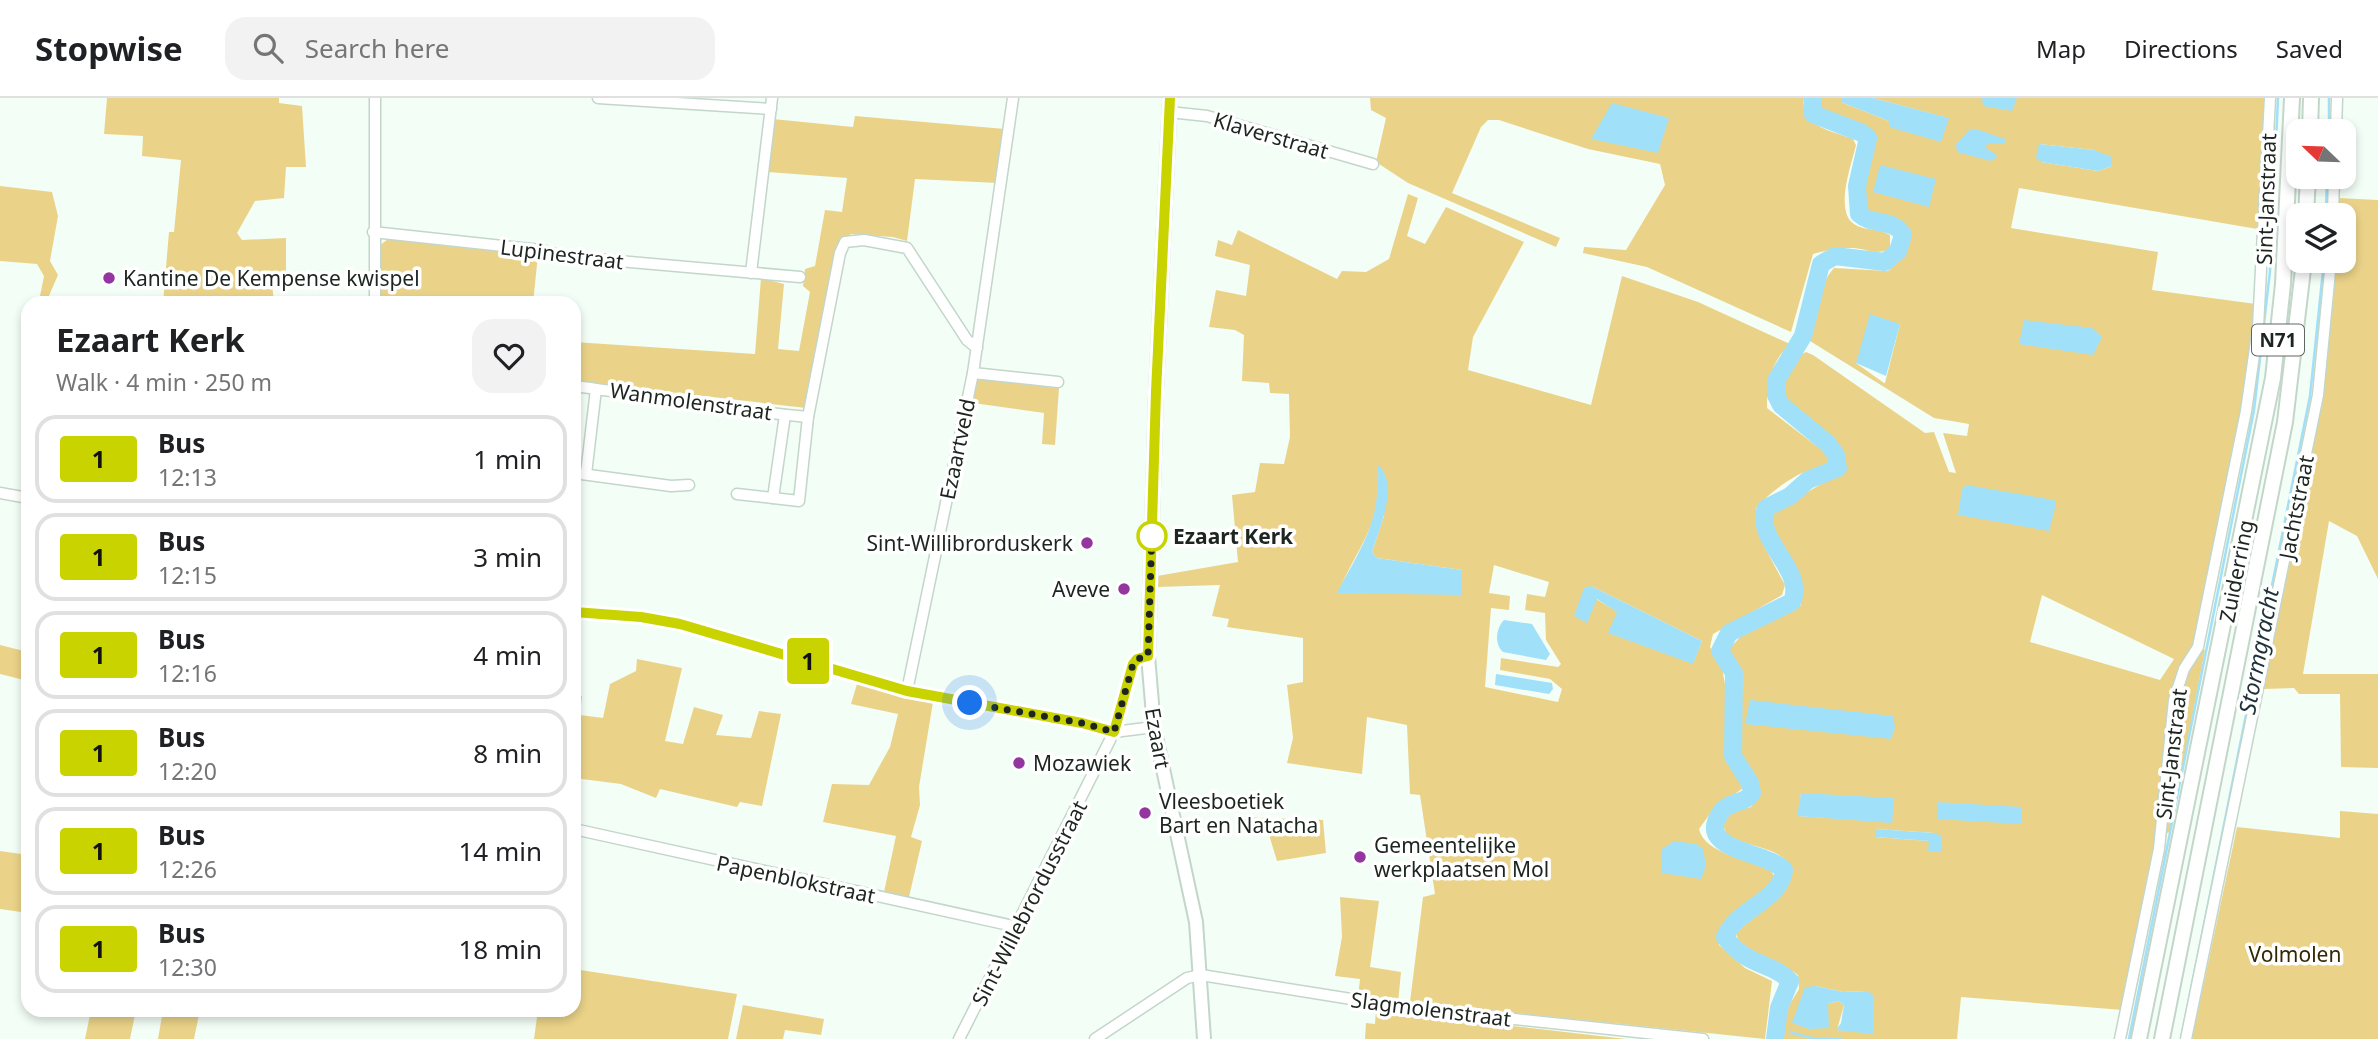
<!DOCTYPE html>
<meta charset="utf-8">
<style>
body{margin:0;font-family:"Noto Sans",sans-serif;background:#f2f2f2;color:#202124;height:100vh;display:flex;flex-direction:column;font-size:26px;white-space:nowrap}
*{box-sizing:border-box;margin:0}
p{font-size:23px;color:#757577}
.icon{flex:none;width:38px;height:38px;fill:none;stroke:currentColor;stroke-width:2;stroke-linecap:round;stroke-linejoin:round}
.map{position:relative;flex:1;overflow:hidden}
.panel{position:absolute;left:21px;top:198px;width:560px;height:721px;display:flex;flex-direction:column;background:#fff;border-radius:21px;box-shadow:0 4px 10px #0003}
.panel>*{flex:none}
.badge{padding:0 14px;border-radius:5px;font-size:24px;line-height:46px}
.needle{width:46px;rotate:293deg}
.fabs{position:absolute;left:2286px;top:21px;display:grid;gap:14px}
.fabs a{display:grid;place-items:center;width:70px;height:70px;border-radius:14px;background:#fff;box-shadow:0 4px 10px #0003;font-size:35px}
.you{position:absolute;width:35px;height:35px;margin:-18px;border:5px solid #fff;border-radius:50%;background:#1a73e8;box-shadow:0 0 0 10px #1a73e833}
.map>.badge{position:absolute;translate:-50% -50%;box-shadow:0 0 0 4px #fff}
.round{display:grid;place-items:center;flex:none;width:74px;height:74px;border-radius:21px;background:#f2f2f2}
.head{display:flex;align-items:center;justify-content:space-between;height:119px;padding:0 35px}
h1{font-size:33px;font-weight:700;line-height:52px}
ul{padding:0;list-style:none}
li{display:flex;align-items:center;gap:21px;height:88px;margin:0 14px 10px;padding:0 21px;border:4px solid #e0e0e0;border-radius:21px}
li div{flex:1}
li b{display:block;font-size:26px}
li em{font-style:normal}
li .badge{min-width:77px;font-weight:700;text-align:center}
header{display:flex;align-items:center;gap:42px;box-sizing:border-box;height:98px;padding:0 35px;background:#fff;border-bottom:2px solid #e0e0e0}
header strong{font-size:33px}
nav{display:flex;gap:38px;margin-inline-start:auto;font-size:24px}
.search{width:490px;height:63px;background:#f2f2f2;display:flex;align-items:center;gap:18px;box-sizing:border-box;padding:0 24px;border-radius:21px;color:#757577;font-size:26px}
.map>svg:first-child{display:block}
.green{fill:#ead389;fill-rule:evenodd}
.water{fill:#a1e0f9}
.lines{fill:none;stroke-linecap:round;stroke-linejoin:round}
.stream{stroke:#a1e0f9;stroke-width:2.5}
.river{stroke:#a1e0f9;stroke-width:18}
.minor-casing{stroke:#c3d6ca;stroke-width:13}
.major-casing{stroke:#c3d6ca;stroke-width:16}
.highway-casing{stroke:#c3d6ca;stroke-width:18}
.minor{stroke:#fff;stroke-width:10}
.major{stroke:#fff;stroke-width:12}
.highway{stroke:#fff;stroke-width:14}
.line-casing{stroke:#fff;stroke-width:16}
.line{stroke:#c8d300;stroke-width:10}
.walk{stroke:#1d2520;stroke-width:7;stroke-dasharray:0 12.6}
.poi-dot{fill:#9436a0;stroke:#fff;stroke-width:2.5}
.stop-dot{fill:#fff;stroke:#c8d300;stroke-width:3.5}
.labels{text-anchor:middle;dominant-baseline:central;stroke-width:7;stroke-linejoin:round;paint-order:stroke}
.shield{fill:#fff;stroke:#616663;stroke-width:2}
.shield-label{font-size:19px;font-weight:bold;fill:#1d2520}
.street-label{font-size:21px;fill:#1d2520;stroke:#fff}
.poi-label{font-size:21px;fill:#1d2520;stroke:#fff;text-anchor:start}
.stop-label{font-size:21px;font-weight:bold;fill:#1d2520;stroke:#fff;text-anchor:start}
.park-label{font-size:21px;fill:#332800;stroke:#fff}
.water-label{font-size:23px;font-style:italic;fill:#1d3139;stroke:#fff}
</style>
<header>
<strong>Stopwise</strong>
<div class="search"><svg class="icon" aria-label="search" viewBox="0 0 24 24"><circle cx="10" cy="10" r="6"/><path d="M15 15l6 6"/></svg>Search here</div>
<nav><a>Map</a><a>Directions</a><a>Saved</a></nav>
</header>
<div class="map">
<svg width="2378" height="941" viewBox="0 0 2378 941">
<rect width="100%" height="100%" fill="#f3fef7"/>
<g class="green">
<polygon points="107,0 279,0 279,5 302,8 306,69 286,69 284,100 255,103 237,135 242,142 286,140 286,174 272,185 274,205 163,205 169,134 174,134 181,62 142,58 143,38 104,36"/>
<path d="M1370,0h434c-4,29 27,32 49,41l3,6c-4,18 -22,66 -2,79 10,7 25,4 36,11v13c-15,9 -23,0 -38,0 -14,0 -25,2 -39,6l-22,78 -144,-65 -64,-14 1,-6 42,3 39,-65 -5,-21 -72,-15 -89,-29h-11l-7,7 -29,66 108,45 -4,9 -148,-64 -32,-21 10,-44 -15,-8z"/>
<path d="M1817,0h24v4l48,19 59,-3 -75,-20h394l-4,132 -244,-42 -8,40 147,24 -6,38 104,14 -10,83 -53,261 12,2 -35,182 -13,5 -34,173 -162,-13 -4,42h-174l5,-32 11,-18 -1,-14c-19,-16 -52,-14 -62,-41 15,-18 87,-62 35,-83 -16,-6 -30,-8 -45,-17l-3,-10 4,-11 24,-6 9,-13 -19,-39 -2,-13 4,-68 -14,-18v-7l15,-16 57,-28v-19l-32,-67 3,-7c9,-4 68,-38 70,-43 4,-8 0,-14 -4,-21l-55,-45c-9,-21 4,-42 23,-51l7,3 112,78 9,-1 15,40 7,1 -13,-40 24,3 2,-12 -35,-6 -124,-77c2,-23 8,-55 24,-73l54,3c17,-15 25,-23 18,-46l-37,-8c-19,-31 4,-47 5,-78l-9,-11 -50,-18zM2039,46l55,6 18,16 -14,5 -57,-9zM1900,226l-15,59h-1l-28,-20zM2042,497l132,64 -14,21 -130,-38zM1801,695l91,29 -94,-6zM1875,731l60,4 6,19h-12l1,-11 -55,-4zM1816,888l27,6 24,-1 2,41 -32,-2 7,-25 -6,-4 -10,3 -1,20z"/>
<polygon points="855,18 1005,31 998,85 915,81 907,143 893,139 851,136 837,147 806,310 574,283 574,244 755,256 761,180 784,186 778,251 799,253 810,194 803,188 805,171 815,168 825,112 842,114 847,80 768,74 773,21 853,29"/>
<polygon points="0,88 52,94 58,118 50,163 58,177 48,200 40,198 44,178 37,166 0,163"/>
<path d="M1408,96l10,4 -11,38 18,8 21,-37 78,35 -51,95 -5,33 123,35 31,-129 76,26 92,42c-19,18 -23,38 -23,64l56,43 7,10 -1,5c-7,4 -12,3 -21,5 -12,2 -46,27 -52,38l7,35 22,41 -3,10 -69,39 -3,13 12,21 3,16v68l18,36 -31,23 -13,18c5,24 51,32 71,39l6,12c-20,23 -54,32 -57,65l26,23 27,13 -7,58 -355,-37 13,-105 12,-3 -15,-99 -10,-1 -3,-69 -40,-8 -5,57 -75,-11 6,-25 -6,-53 16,-3v-44l-76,-11 2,-8 -17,-3 8,-31 -63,2v-11l81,-14 -6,-67 23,-3 5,-29 24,1 6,-27 -1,-43 -19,-1 -1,-10 -27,-2 2,-46 -9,-5 -26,-3 7,-37 30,6 4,-31 -35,-9 3,-16 14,5 6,-15 99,49 5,-8 24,1 23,-13zM1378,368l6,50 -12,36 5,6 85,12 -124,23c22,-52 43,-64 40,-127zM1494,467l55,17 -4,15 -18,-3 -2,16 20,3 1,27 15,24 -3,3 -57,-9 -1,12 50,9 12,10 -4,13 -73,-15 6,-79 18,2 1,-14 -21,-3zM1591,488l111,55 -9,22 -84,-30 9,-21 -22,-13z"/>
<polygon points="2338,100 2378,102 2378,481 2357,438 2329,423 2303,576 2378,576 2378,670 2341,669 2340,596 2299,596 2294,590 2263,591 2325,281 2333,163 2343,163 2343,117 2337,117"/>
<polygon points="388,141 538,157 533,205 379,202 379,148"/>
<polygon points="976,281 1059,290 1055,347 1042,346 1044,315 973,305"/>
<polygon points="0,547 28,554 28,583 0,576"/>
<polygon points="637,561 682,570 665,643 683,646 694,609 723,617 716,637 751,640 759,613 781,616 762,708 740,704 737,709 660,691 656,700 621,686 574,680 574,597 582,598 580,617 603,620 610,586 636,573"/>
<polygon points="857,586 933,604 919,689 920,707 911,739 922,743 909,799 884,794 896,738 823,724 832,686 869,687 890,649 898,616 851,606"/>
<polygon points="2340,713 2378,716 2378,941 2192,941 2237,729 2340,740"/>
<polygon points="1241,719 1323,722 1326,755 1277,763 1270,740 1271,730 1242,728"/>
<polygon points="0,753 28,757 28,815 0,811"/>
<polygon points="1340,799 1379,803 1370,869 1401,874 1398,905 1358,899 1360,881 1335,878 1342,839"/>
<polygon points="574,871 737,896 728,941 534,941 538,912 574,912"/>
<polygon points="743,907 824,921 821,937 785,932 783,941 736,941"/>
<polygon points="91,912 136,912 130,941 85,941"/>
<polygon points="163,912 200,912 194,941 158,941"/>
<polygon points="1376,912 1626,941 1365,941 1366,925 1375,926"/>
</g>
<g class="water">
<polygon points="1841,0 1873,0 1949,20 1941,44 1889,29 1889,23 1841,4"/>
<polygon points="1982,0 2017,0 2012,13 1983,8"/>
<polygon points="1612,5 1669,20 1658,55 1591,41"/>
<polygon points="1969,32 1979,32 2005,41 2006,46 1987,45 1986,50 1998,58 1991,63 1957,54 1956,46"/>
<polygon points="2039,46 2094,52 2112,59 2112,68 2098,73 2041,64 2036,60"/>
<polygon points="1880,67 1936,81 1929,109 1873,94"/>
<polygon points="1870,216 1900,226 1886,278 1856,265"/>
<polygon points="2024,222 2092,230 2102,239 2093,257 2019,246"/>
<path d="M1378,367c22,20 1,64 -6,87l5,6 85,12v25l-125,-2c26,-49 43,-70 41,-128z"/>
<polygon points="1966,387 2054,402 2056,406 2049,433 1958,417 1962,391"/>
<polygon points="1591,488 1702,543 1693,566 1608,535 1617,514 1597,501 1587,525 1574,518 1584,490"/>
<path d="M1504,522l28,4 18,30 -4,6 -43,-8c-9,-8 -7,-24 1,-32z"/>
<polygon points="1496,576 1552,585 1553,591 1549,596 1495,587"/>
<polygon points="1750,602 1893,618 1895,629 1891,641 1745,626"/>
<polygon points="1801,695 1894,700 1892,725 1797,718"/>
<polygon points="1937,704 2021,709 2021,726 1937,721"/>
<polygon points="1875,731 1935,735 1941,738 1941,754 1928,754 1929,743 1875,739"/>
<polygon points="1674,743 1696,746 1703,751 1706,768 1701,781 1662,775 1662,751"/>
<polygon points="1816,888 1843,894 1867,893 1873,897 1873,936 1836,932 1841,925 1844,907 1838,903 1828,906 1829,930 1809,931 1792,925 1805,889"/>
</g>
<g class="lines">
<g class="stream">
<polyline points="2329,33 2329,0"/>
<polyline points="2326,117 2327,79"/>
<polyline points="1777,932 1783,933"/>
<polyline points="1790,934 1811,940 1841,941"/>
<polyline points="2129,941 2254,312 2270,173 2278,0"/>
<polyline points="2181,941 2310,298 2324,163"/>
</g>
<path class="river" d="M1775,941l4,-31 11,-27c-18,-19 -43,-14 -65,-44 11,-28 56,-36 59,-67 -18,-20 -90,-18 -63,-58 8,-11 24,-8 31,-19l-2,-10 -17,-27 1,-83 -14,-22 9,-18 63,-31c14,-33 -38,-60 -26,-94l24,-12 18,-16 30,-12 -2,-13 -8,-11 -47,-39 -5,-10 1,-16 26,-43 18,-72 14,-8 50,6 13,-11 5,-16c-9,-17 -31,-9 -44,-21l-2,-28 11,-48 -6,-5 -49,-19v-16"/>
<defs>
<g id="minor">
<polyline points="598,0 771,11"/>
<polyline points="1169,14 1207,18 1373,66"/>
<polyline points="2336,33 2337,0"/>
<polyline points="2333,117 2334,79"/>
<polyline points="373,134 541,152 562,158 800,179"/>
<polyline points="751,175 772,0"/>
<polyline points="375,205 375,0"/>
<polyline points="973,275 1058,284"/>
<path d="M574,288c78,10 156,24 234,31"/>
<polyline points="574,375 671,388 689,387"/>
<polyline points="586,376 596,291"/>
<polyline points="0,395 28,400"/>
<polyline points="737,396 799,403 808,319 840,155 845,144 864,142 907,150 967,242 977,250"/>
<polyline points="773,400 785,317"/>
<polyline points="574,514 641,519 680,526 881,586 970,605 1082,625 1114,634 1154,629"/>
<polyline points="907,593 973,275 1013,0"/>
<polyline points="574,731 1018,829"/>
<polyline points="959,941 1110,642 1134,566 1137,561 1148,558"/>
<polyline points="1095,941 1187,880 1201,877 1401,909 1703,941"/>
<polyline points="2120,941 2159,751 2174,602 2184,571 2198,549 2246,313 2258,229 2270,0"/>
<polyline points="2186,941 2318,297 2331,163"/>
</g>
<polyline id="major" points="1170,0 1156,294 1148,558 1154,629 1196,824 1204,941"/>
<g id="highway">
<polyline points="2310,33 2311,0"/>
<polyline points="2306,117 2308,79"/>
<polyline points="2139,941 2273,280 2283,186 2292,0"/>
<polyline points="2162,941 2285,324 2304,163"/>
</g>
</defs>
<use href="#minor" class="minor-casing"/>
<use href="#major" class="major-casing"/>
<use href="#highway" class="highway-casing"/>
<use href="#minor" class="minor"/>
<use href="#major" class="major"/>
<use href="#highway" class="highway"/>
</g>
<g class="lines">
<defs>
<polyline id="line" points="574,514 641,519 680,526 907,593 1082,625 1114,634 1133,566 1137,561 1148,558 1156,294 1170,0"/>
</defs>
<use href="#line" class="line-casing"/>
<use href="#line" class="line"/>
<polyline class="walk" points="970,605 1082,625 1114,634 1133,566 1137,561 1148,558 1152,433 1152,438"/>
</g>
<g class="poi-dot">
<circle cx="109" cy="180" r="7"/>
<circle cx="1087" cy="445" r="7"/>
<circle cx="1124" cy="491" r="7"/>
<circle cx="1019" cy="665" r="7"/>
<circle cx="1145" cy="715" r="7"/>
<circle cx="1360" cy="759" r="7"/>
</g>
<circle class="stop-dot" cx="1152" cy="438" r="14"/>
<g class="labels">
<rect class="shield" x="2252" y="226.5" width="52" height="31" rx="5"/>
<g class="shield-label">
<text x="2278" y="242">N71</text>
</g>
<g class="street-label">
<text transform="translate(1271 37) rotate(16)">Klaverstraat</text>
<text transform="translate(2266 101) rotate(-88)">Sint-Janstraat</text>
<text transform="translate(562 156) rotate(7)">Lupinestraat</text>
<text transform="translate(691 303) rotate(8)">Wanmolenstraat</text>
<text transform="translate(957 351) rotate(-78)">Ezaartveld</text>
<text transform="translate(2296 409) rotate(-79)">Jachtstraat</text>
<text transform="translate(2236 473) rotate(-79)">Zuiderring</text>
<text transform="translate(1158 640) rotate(80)">Ezaart</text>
<text transform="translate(2171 656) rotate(-83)">Sint-Janstraat</text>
<text transform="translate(796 781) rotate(12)">Papenblokstraat</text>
<text transform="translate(1029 805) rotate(-63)">Sint-Willebrordusstraat</text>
<text transform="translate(1431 911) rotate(7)">Slagmolenstraat</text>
</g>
<g class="poi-label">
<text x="123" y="180">Kantine De Kempense kwispel</text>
<text x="1073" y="445" text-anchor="end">Sint-Willibrorduskerk</text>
<text x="1110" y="491" text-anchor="end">Aveve</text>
<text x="1033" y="665">Mozawiek</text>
<text x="1159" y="703">Vleesboetiek<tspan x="1159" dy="24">Bart en Natacha</tspan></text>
<text x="1374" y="747">Gemeentelijke<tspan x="1374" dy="24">werkplaatsen Mol</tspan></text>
</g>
<g class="stop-label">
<text x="1173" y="438">Ezaart Kerk</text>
</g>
<g class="park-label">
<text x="2295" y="856">Volmolen</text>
</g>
<g class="water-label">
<text transform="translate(2258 553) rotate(-79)">Stormgracht</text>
</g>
</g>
</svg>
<div class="fabs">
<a><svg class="needle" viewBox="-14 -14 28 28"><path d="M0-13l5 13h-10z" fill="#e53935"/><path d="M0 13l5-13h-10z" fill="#757577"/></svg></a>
<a><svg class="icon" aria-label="layers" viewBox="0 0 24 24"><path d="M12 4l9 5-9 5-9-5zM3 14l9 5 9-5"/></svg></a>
</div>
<div class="you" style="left:970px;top:605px"></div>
<b class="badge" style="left:808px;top:563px;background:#c8d300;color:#111">1</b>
<section class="panel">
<div class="head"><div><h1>Ezaart Kerk</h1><p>Walk · 4 min · 250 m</p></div><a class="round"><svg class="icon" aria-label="heart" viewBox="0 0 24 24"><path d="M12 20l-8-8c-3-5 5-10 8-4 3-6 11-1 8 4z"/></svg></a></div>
<ul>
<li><span class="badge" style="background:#c8d300;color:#111">1</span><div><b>Bus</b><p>12:13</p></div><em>1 min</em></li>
<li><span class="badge" style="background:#c8d300;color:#111">1</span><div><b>Bus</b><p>12:15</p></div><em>3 min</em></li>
<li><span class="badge" style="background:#c8d300;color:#111">1</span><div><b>Bus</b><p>12:16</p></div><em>4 min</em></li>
<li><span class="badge" style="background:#c8d300;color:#111">1</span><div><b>Bus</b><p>12:20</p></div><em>8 min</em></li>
<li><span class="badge" style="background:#c8d300;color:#111">1</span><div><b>Bus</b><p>12:26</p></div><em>14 min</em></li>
<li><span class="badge" style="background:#c8d300;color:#111">1</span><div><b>Bus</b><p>12:30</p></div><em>18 min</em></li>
</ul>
</section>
</div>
